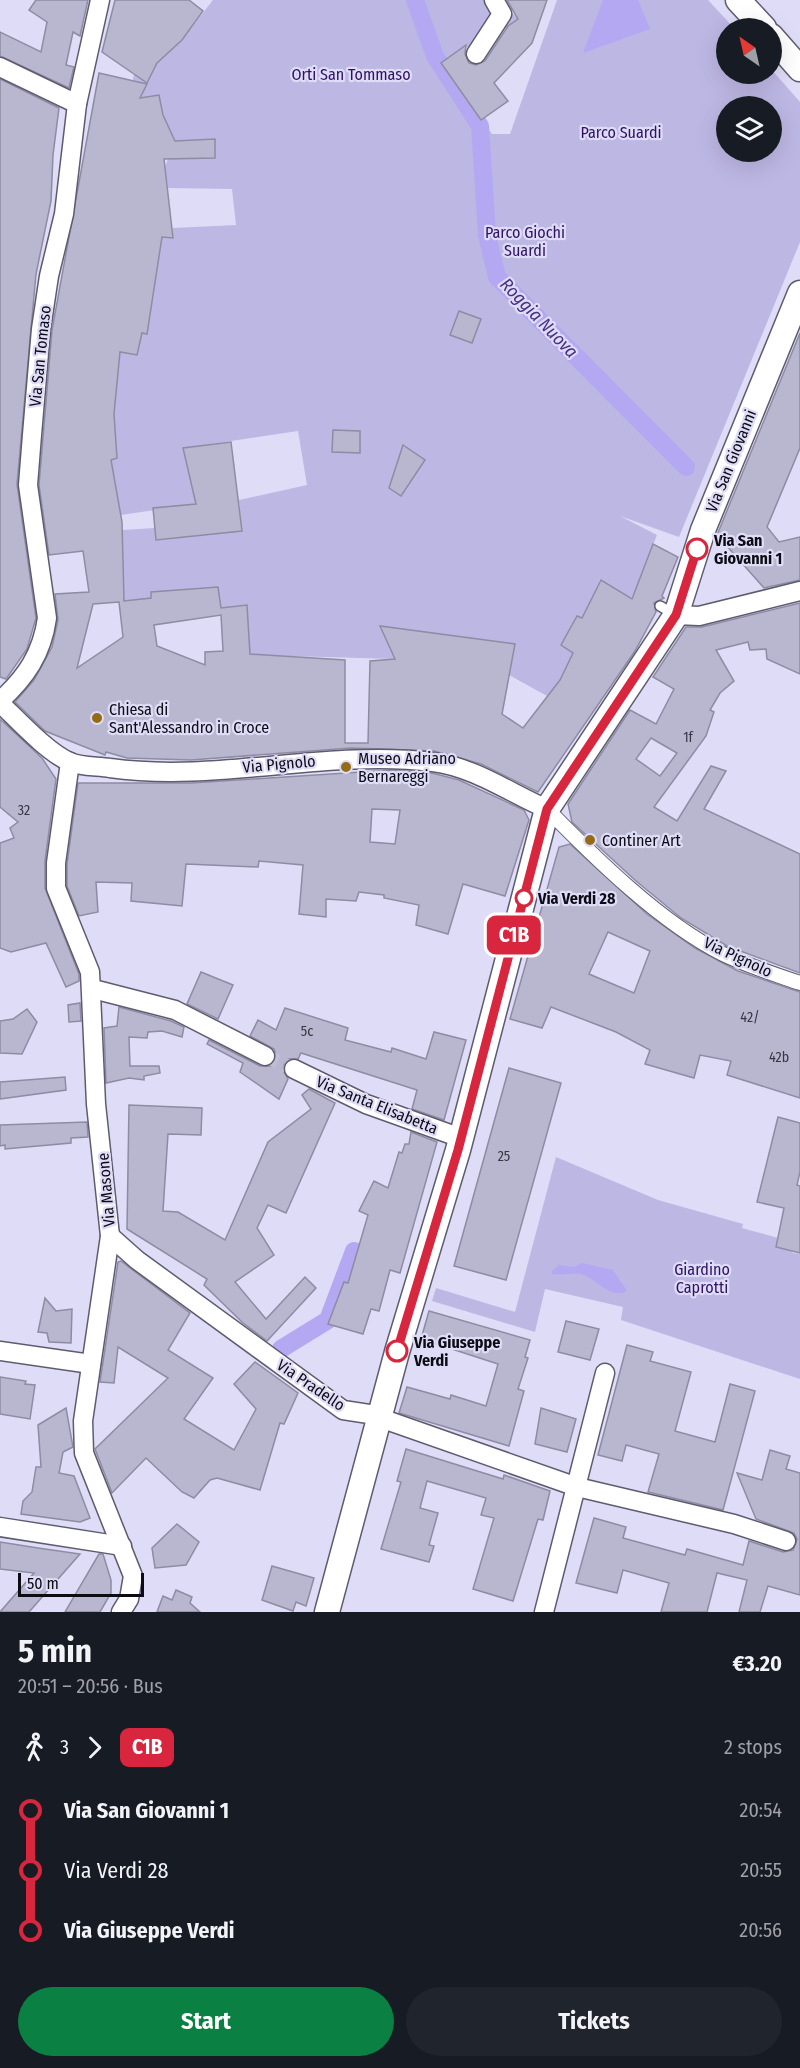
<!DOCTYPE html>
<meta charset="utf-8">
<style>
body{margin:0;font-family:"Fira Sans Condensed",sans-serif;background:#20242c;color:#f1f3f6;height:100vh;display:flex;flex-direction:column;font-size:22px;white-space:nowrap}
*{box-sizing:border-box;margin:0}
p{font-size:20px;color:#9ea1a6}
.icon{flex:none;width:33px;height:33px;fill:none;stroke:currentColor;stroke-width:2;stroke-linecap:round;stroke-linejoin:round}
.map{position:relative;height:1612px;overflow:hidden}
.details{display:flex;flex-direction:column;background:#171b24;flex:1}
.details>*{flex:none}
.badge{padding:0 12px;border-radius:9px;font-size:21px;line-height:39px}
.needle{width:39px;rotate:326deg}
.controls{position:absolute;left:716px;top:18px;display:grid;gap:12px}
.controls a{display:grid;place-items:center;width:66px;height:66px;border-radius:50%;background:#171b24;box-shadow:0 6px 24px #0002;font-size:30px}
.scale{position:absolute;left:18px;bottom:15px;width:126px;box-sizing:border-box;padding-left:6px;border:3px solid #0d0c14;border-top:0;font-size:16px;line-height:21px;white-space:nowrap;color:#0d0c14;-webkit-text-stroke:4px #dfdcf7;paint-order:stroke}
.map>.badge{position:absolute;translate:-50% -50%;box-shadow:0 0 0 3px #fff}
.legs{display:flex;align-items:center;gap:9px;height:66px;padding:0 18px;font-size:20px}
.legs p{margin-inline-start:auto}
.overview{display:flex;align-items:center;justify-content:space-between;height:102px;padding:0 18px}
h1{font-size:33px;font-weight:700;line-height:45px}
.button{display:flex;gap:12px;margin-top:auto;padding:12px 18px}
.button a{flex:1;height:69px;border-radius:36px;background:#0b8043;color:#fff;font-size:24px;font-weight:700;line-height:69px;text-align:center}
.button a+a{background:#20242c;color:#f1f3f6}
ul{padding:0 18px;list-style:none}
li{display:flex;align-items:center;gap:21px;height:60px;font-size:22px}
li i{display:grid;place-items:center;width:9px;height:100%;margin:0 8px;background:currentColor}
li i::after{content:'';width:15px;height:15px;margin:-8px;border:4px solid;border-radius:50%;background:#171b24}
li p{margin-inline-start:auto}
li:first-child i{background:linear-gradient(#0000 50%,currentColor 0)}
li:last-child i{background:linear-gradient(currentColor 50%,#0000 0)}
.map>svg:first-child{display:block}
.green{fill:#bdb7e4;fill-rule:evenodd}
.water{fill:#b4a8f2}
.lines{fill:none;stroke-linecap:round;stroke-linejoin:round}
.canal{stroke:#b4a8f2;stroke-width:18}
.building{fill:#b9b6cf;stroke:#8e8ba3;stroke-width:1.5;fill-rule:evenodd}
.pedestrian-tunnel{stroke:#c0bdd5;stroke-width:14;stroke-dasharray:14 7;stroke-linecap:butt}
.service-casing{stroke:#5e5b71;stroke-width:12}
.pedestrian-casing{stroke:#5e5b71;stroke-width:16}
.minor-casing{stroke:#5e5b71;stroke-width:21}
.tertiary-casing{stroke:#5e5b71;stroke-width:27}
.service{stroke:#fff;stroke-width:9}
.pedestrian{stroke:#fff;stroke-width:14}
.minor{stroke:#fff;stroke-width:18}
.tertiary{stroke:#fff;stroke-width:24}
.line-1-casing{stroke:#fff;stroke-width:14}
.line-1{stroke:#d7263d;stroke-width:9}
.stop-1-dot{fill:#fff;stroke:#d7263d;stroke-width:3}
.poi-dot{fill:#936c15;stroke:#dfdcf7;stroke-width:2}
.labels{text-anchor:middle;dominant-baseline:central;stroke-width:4.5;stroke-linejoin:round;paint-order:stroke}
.number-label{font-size:14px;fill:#383643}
.park-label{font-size:16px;fill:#2f1165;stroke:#dfdcf7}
.street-label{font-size:16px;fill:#0d0c14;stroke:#dfdcf7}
.stop-label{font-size:16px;font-weight:bold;fill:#0d0c14;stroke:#dfdcf7;text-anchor:start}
.poi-label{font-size:16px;fill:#0d0c14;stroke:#dfdcf7;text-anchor:start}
.water-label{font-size:18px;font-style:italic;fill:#473185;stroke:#dfdcf7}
</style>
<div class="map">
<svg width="800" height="1612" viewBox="0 0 800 1612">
<rect width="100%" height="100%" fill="#dfdcf7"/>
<g class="green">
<path d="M213,0h287l18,19 -19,13 1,6 -23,24 -11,-17 -24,18 50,71h18l47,-134h151l26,28h-8v46h45v-5l29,33v140l-121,295 -59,-21 37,19 -19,48 2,1 -9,14 -31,-18 -15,39 -9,-3 -14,29 11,8 -13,27 -13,16 -38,-21 6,-31 -134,-18 14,33 -145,-4 -3,-49 -26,2 -4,-21 -66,5v6l-27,3 -2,-71 33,-2 1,12 86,-9 -3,-31 68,-15 -9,-54 -114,17 12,56 -75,11 -10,-55 6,-2 -3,-44 5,-62 18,3 5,-22h5l15,-96 11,1v-10l63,-3 -4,-36 -64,-1 -3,-21 3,-8 47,-1v-19l-40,2 -12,-26 -4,-20 -31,5 7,-30 15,7 7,-14 25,-23zM726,106h45v46h-45z"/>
<polygon points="556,1157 658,1200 743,1224 742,1228 778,1238 793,1253 800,1254 800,1379 621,1320 623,1307 545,1289 535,1332 432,1301 436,1288 515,1312"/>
</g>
<g class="water">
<polygon points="603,0 638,0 650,29 583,53"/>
<path d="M582,1263l31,7 14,21c-17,9 -31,-13 -46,-17 -4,-1 -22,1 -29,0v-3l7,-6 15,2z"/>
</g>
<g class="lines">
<g class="canal">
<polyline points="415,0 435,56 480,126 487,235 497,277 686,467"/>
<polyline points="281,1349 328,1320 354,1251"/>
</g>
</g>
<g class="building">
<polygon points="36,0 88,0 80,36 73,32 66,65 74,67 69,88 0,56 0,32 41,52 47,22 29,10"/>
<polygon points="115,0 189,0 203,11 182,40 157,63 147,83 102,52"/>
<polygon points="507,0 547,0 532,43 494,83 508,101 481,120 441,63 466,45 465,54 469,63 476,65 485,61 508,26 518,19"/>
<path d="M99,73l48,11 -7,14 19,-3 4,20 12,26 40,-2v19l-51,1 9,79 -11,-1 -15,97 -5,-1 -5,22 -17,-3 -6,62 3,44 -6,2 11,62 2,79 27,-3v-6l67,-5 3,21 26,-3 3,49 95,6v83h23l2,-82 25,-2 -15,-33 135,18 -13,70 21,14 37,-48 13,-27 -12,-8 16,-29 5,2 19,-38 31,19 21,-55 25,13 -16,39 2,2 -10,5 2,9 -21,39 -97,141 -57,-28 -47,-13 -83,-3 -160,12 -64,-2 -21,-6 -1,3 -60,-24 -30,-29 19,-22 18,-33 6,-27 -3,-26 34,-2 -6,-41 -34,4 -10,-70 13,-155zM119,602l4,35 -46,31 16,-64zM221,615l2,36 -18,1v13l-48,-19 -3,-21z"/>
<polygon points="0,79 59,108 53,155 51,201 36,274 17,484 36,618 27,649 6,679 0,677"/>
<polygon points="459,311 481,319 472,343 450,335"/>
<polygon points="800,333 800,448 767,527 779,542 800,537 800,580 764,588 717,535"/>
<polygon points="333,430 360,431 360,453 332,452"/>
<polygon points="231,442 242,531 156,540 153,508 196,504 183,448"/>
<polygon points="403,445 425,460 401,496 389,488"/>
<path d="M800,603v71l-33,-15 -1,-10 -16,1 -2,-8 -32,8 18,31 -14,12 -10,17 4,2 -8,24 -52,71 23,14 34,-55 15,5 -22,38 96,45v119l-73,-27 -46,-28 -45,-37 -64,-59 -4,-18 62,-94 26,14 18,-35 -21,-12 33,-50h16zM651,738l26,15 -17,23 -24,-17z"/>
<polygon points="0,719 42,758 56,779 45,861 45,888 79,974 79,981 66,987 46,943 11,952 0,948 0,843 14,838 10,828 18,822 0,807"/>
<path d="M392,770l40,3 27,7 65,30 5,10 -24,76 -42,-12 -15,50 -32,-9 3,-20 -35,-7v-3l-25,-3 -3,9 -30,-2v18l-27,-3 4,-49 -44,-4 -1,6 -72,-3 -4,42 -51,-5 1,-18 -36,-1 2,30 -19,4 -12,-30v-22l11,-81h113zM372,809l28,1 -5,34 -25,-2z"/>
<path d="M570,844l77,70 48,34 43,23 62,21v106l-73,-23 4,-14 -31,-6 -6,23 -49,-14 5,-14 -34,-18 -65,-25 -9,21 -32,-9 49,-172zM608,932l42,19 -16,42 -45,-19z"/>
<polygon points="201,972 233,985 218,1019 187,1004"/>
<polygon points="80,1003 81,1021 69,1022 68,1005"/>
<polygon points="119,1007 171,1021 184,1027 182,1037 162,1031 148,1032 147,1038 129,1037 130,1066 159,1066 160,1073 144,1076 144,1080 129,1078 106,1083 104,1028 117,1026"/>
<polygon points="285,1008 348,1028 345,1040 391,1052 392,1048 426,1059 434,1032 466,1040 444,1120 412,1109 417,1090 301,1053 298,1059 288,1059 284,1065 283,1070 288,1079 279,1099 240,1072 243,1063 207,1044 209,1040 260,1066 271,1066 276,1056 274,1049 250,1036 258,1020 276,1030"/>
<polygon points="27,1009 37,1022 22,1054 0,1053 0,1021 13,1019"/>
<polygon points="509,1068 561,1083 506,1280 454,1266"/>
<polygon points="65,1077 66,1090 0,1099 0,1082"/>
<polygon points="309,1089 335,1103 286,1213 268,1205 257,1228 274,1255 235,1282 266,1319 305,1277 316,1288 267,1341 243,1323 204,1285 207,1279 127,1229 129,1105 202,1108 201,1135 168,1134 163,1211 178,1212 225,1240 268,1142 311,1109 302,1095"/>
<polygon points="778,1117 800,1123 800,1172 797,1185 800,1186 800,1253 776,1247 784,1208 757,1202"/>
<polygon points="87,1122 88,1137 71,1138 71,1143 5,1149 5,1145 0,1146 0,1125"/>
<polygon points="411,1132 437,1142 400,1273 390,1270 379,1311 371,1309 363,1334 328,1324 344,1282 348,1283 368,1215 359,1211 374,1181 388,1188 399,1152 402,1153 405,1144 409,1144"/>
<polygon points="121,1261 190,1313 168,1350 213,1378 184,1419 234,1450 256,1409 234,1384 255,1362 298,1393 284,1424 280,1423 260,1490 217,1478 210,1480 194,1498 182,1492 146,1458 112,1493 95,1449 168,1378 118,1347 114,1383 100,1382 118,1262"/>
<polygon points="45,1298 56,1311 72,1309 71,1343 49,1342 47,1333 38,1332"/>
<polygon points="429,1311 530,1340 525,1357 528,1358 518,1389 524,1391 509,1446 399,1413 407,1387 450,1399 451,1395 486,1406 498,1364 421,1339"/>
<polygon points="566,1321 599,1329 590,1360 558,1352"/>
<polygon points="627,1345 653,1352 650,1361 691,1372 675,1431 715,1442 730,1384 755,1391 723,1510 648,1492 659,1454 626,1445 622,1461 598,1455"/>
<polygon points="0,1377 26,1381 25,1384 35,1385 30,1419 0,1414"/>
<polygon points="66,1408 73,1447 63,1452 59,1473 74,1476 90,1518 80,1522 21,1514 23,1501 32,1492 36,1467 41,1467 38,1425"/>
<polygon points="541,1408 576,1419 567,1452 535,1444"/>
<polygon points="406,1449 503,1479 504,1475 550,1491 543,1520 538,1519 513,1601 473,1589 494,1518 481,1515 486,1498 427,1481 420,1508 438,1513 429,1545 434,1546 429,1562 381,1549 401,1482 397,1481"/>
<polygon points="770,1450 790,1456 786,1469 800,1473 800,1595 768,1586 760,1612 739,1612 747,1580 717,1573 707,1612 661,1612 669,1583 623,1570 617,1593 576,1583 594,1518 626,1527 623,1538 685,1555 687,1549 743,1565 749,1541 783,1552 793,1550 797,1539 794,1533 756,1519 737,1473 762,1480"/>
<polygon points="177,1524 199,1542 186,1565 155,1568 152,1548"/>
<polygon points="0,1542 38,1548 80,1554 29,1612 0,1612 34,1573 0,1569"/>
<polygon points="99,1554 103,1554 111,1580 111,1593 100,1612 65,1612"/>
<polygon points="272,1566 314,1578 306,1606 296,1602 293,1611 262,1600"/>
<polygon points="176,1590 192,1597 190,1603 200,1612 157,1612 163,1596 172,1600"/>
</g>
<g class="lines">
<polyline class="pedestrian-tunnel" points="265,1056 294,1069"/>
<defs>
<polyline id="service" points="660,606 676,615"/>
<path id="pedestrian" d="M547,809c48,49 114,114 176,145 25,12 51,20 77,29"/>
<g id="minor">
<polyline points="476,54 502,14 494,0"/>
<polyline points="0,67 77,104"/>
<polyline points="676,615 699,616 800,591"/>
<path d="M0,701c26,-24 42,-47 47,-83l-19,-133 4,-50 9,-106 8,-53 15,-62 13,-110 23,-104"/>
<path d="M0,703c17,16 48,50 70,59 11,5 28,4 40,6 108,15 215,-19 323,-6 41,5 77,31 114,47"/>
<polyline points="70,762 56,863 56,888 90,972 96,1104 110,1236 83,1421 84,1453 133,1576 129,1599 121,1612"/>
<polyline points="93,989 175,1010 265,1056"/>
<polyline points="294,1069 366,1104 461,1138"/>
<polyline points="110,1236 137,1260 343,1410 369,1414 577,1487 734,1524 786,1541"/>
<polyline points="0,1351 91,1364"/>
<polyline points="0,1527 122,1546"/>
<polyline points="544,1612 605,1373"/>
</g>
<g id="tertiary">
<polyline points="738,0 764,28"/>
<polyline points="771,36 800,69"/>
<polyline points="327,1612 397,1352 458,1150 547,809 676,615 703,530 800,293"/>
</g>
</defs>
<use href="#service" class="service-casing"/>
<use href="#pedestrian" class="pedestrian-casing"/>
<use href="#minor" class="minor-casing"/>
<use href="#tertiary" class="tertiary-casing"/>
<use href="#service" class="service"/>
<use href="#pedestrian" class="pedestrian"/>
<use href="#minor" class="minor"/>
<use href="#tertiary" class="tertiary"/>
</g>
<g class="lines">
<defs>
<polyline id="line-1" points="397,1351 458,1150 547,809 676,615 697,549"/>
</defs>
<use href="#line-1" class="line-1-casing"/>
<use href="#line-1" class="line-1"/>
</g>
<g class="stop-1-dot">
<circle cx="697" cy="549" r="10"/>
<circle cx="524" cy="898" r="8"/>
<circle cx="397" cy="1351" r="10"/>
</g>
<g class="poi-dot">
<circle cx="97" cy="718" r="6"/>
<circle cx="346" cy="767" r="6"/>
<circle cx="590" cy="840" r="6"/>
</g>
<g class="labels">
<g class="number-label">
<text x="688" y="737">1f</text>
<text x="24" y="810">32</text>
<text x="750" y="1017">42/</text>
<text x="307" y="1031">5c</text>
<text x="779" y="1057">42b</text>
<text x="504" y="1156">25</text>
</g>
<g class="park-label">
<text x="351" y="74">Orti San Tommaso</text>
<text x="621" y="132">Parco Suardi</text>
<text x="525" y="232">Parco Giochi<tspan x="525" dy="18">Suardi</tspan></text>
<text x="702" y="1269">Giardino<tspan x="702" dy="18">Caprotti</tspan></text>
</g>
<g class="street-label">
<text transform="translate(40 356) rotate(-84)">Via San Tomaso</text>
<text transform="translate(731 461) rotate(-68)">Via San Giovanni</text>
<text transform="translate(279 764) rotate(-5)">Via Pignolo</text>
<text transform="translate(738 957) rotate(25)">Via Pignolo</text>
<text transform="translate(377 1105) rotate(22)">Via Santa Elisabetta</text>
<text transform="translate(106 1190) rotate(-95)">Via Masone</text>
<text transform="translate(311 1385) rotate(34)">Via Pradello</text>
</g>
<g class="stop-label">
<text x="714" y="540">Via San<tspan x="714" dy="18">Giovanni 1</tspan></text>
<text x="538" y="898">Via Verdi 28</text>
<text x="414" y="1342">Via Giuseppe<tspan x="414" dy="18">Verdi</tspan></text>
</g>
<g class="poi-label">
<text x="109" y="709">Chiesa di<tspan x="109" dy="18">Sant'Alessandro in Croce</tspan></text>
<text x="358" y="758">Museo Adriano<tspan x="358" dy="18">Bernareggi</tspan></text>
<text x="602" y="840">Continer Art</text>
</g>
<g class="water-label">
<text transform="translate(539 318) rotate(46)">Roggia Nuova</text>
</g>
</g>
</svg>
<div class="controls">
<a><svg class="needle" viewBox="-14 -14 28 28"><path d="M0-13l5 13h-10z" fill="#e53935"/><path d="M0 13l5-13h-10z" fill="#9ea1a6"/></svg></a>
<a><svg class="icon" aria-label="layers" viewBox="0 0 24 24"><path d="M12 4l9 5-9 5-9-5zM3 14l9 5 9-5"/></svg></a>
</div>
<div class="scale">50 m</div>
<b class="badge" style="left:514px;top:935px;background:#d7263d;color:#fff">C1B</b>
</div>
<section class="details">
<div class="overview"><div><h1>5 min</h1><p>20:51 – 20:56 · Bus</p></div><b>€3.20</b></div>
<div class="legs"><svg class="icon" aria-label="walk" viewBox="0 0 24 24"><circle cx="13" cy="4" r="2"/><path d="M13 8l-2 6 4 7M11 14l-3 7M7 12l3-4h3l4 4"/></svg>3<svg class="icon" aria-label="forward" viewBox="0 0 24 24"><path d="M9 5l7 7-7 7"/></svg><b class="badge" style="background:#d7263d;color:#fff">C1B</b><p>2 stops</p></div>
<ul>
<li><i style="color:#d7263d"></i><b>Via San Giovanni 1</b><p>20:54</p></li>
<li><i style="color:#d7263d"></i><span>Via Verdi 28</span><p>20:55</p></li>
<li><i style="color:#d7263d"></i><b>Via Giuseppe Verdi</b><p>20:56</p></li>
</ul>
<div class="button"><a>Start</a><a>Tickets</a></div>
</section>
